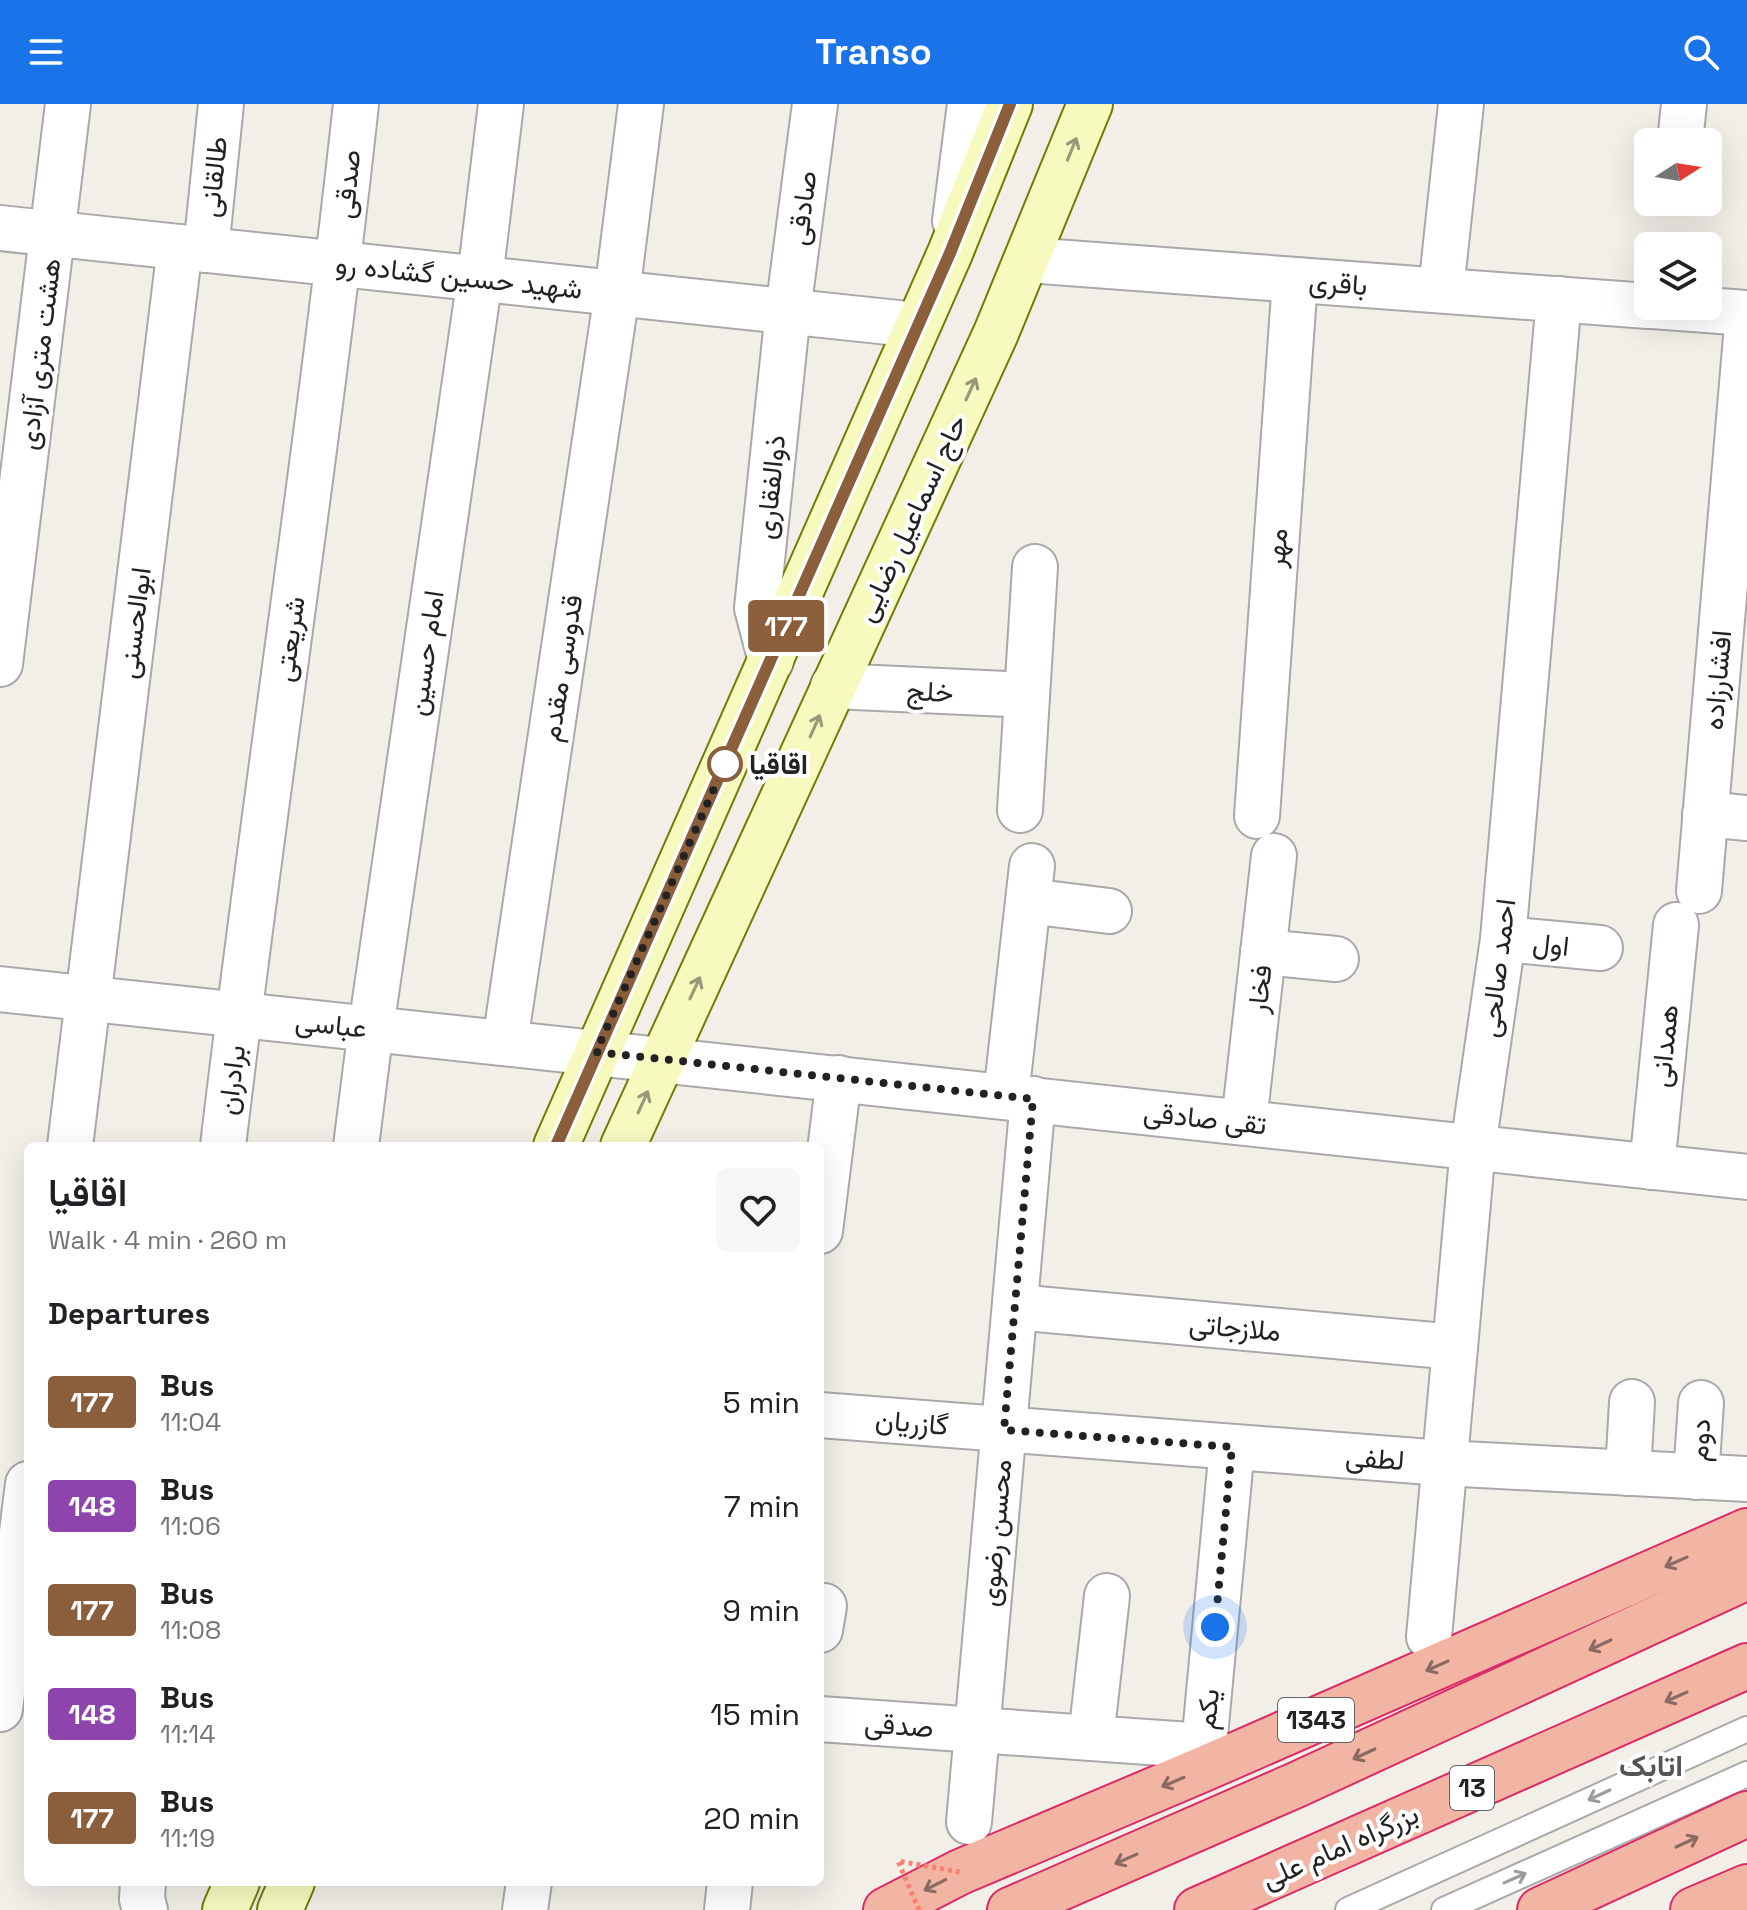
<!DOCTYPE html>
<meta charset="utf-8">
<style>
body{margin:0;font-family:"Space Grotesk",Vazirmatn,sans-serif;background:#f6f6f6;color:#202124;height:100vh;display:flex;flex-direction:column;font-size:30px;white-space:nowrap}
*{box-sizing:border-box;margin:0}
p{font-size:26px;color:#757577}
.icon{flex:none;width:44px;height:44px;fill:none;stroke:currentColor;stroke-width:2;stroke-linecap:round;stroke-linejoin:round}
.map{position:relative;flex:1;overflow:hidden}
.sheet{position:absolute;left:24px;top:1038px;width:800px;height:744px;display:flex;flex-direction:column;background:#fff;border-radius:12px;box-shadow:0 8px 32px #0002}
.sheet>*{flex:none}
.badge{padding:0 16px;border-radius:6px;font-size:28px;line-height:52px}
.needle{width:52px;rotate:78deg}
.buttons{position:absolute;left:1634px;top:24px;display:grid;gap:16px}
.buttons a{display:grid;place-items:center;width:88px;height:88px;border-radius:12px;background:#fff;box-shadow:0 8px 32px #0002;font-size:40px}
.you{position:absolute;width:40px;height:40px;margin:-20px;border:6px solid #fff;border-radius:50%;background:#1a73e8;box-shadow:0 0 0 12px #1a73e833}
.map>.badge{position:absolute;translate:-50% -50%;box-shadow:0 0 0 4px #fff}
h2{padding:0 24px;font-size:30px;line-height:72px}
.round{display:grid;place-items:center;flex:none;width:84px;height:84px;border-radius:12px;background:#f6f6f6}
.head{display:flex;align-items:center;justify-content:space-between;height:136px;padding:0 24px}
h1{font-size:38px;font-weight:600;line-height:60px}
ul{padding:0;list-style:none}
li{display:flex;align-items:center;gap:24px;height:104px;padding:0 24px}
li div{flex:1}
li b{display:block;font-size:30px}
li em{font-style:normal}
li .badge{min-width:88px;font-weight:700;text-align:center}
header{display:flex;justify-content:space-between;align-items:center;height:104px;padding:0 24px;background:#1a73e8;color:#fff;font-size:36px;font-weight:600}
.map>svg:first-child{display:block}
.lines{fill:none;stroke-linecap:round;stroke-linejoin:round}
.service-casing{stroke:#a9a9a9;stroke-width:28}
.minor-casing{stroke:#a9a9a9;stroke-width:48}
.secondary-casing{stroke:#707d05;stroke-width:48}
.trunk-casing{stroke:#dc2a67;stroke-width:48}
.service{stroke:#fff;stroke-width:24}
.minor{stroke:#fff;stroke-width:44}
.secondary{stroke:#f7fabf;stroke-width:44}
.trunk{stroke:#f2b4a3;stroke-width:44}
.path-bridge{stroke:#fa8072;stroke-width:5;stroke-dasharray:4 4;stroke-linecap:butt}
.oneway{stroke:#979978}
.oneway2{stroke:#8a6b62}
.oneway3{stroke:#9c9c9c}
.line-casing{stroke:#fff;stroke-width:18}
.line{stroke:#8b5e3c;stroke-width:12}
.walk{stroke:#222;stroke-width:8;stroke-dasharray:0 14.4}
.stop-dot{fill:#fff;stroke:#8b5e3c;stroke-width:4}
.labels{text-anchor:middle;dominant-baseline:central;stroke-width:8;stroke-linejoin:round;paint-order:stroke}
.shield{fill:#fff;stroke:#646464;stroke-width:2}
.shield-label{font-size:26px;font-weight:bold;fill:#222}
.street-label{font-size:28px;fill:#222;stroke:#fff}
.stop-label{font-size:28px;font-weight:bold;fill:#222;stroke:#fff;text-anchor:start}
.neighbourhood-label{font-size:30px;font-weight:bold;fill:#555;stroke:#fff}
</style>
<header><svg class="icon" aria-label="menu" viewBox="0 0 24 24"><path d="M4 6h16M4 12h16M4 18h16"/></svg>Transo<svg class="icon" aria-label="search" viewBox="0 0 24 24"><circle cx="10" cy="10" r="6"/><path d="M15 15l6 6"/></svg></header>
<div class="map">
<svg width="1747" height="1806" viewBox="0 0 1747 1806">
<rect width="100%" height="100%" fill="#f2efe9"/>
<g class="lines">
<defs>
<g id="service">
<polyline points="1348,1806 1747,1625"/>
<polyline points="1444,1806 1747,1670"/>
</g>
<g id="minor">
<polyline points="1680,38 1684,0"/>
<polyline points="955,117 970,0"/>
<polyline points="0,124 917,221"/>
<polyline points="206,146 221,0"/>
<polyline points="1028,156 1648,202"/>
<polyline points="1441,186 1461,0"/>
<polyline points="1653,202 1747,209"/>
<polyline points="771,557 757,504 788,207 815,0"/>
<polyline points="0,560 68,0"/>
<polyline points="833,582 1027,591"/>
<polyline points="1020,706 1035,463"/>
<polyline points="1705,710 1747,714"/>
<polyline points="1257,712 1295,176"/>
<polyline points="1699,787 1747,221"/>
<polyline points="1029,797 1109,807"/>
<polyline points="1503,835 1600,844"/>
<polyline points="1263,848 1336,855"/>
<polyline points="0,885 1747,1073"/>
<polyline points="505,938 617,189 641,0"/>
<polyline points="1006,992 1032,762"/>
<polyline points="1244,1018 1274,752"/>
<polyline points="70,1042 180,143"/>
<path d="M223,1042c41,-348 95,-694 133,-1042"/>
<polyline points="356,1042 371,924 480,174 501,0"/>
<polyline points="1652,1063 1676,821"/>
<polyline points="820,1127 839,974"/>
<polyline points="1015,1203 1455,1243"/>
<polyline points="820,1311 1443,1359 1747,1375"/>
<polyline points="1628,1369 1632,1298"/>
<polyline points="1696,1373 1701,1299"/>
<polyline points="820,1526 824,1502"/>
<polyline points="1429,1533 1473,1043 1503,835 1559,195"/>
<polyline points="0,1605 28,1380"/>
<polyline points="820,1615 1204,1642 1232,1343"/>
<polyline points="1091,1634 1107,1492"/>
<polyline points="969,1718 1033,995"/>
<polyline points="143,1778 142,1795 145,1806"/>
<polyline points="525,1806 529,1778"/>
<polyline points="727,1806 730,1778"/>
</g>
<g id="secondary">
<polyline points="556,1042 950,149 1010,0"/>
<polyline points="623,1042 996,229 1090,0"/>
<polyline points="225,1806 237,1778"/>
<polyline points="280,1806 292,1778"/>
</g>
<g id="trunk">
<polyline points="886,1806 960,1768 1201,1666 1747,1427"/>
<polyline points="1010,1806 1296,1681 1747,1473"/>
<polyline points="1197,1806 1747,1562"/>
<polyline points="1540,1806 1747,1710"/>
<polyline points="1693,1806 1747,1783"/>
</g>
</defs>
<use href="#service" class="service-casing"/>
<use href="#minor" class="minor-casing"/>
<use href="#secondary" class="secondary-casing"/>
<use href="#trunk" class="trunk-casing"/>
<use href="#service" class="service"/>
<use href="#minor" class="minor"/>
<use href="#secondary" class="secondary"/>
<use href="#trunk" class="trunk"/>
<polyline class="path-bridge" points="919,1806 898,1757 960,1768"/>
</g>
<defs><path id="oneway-shaft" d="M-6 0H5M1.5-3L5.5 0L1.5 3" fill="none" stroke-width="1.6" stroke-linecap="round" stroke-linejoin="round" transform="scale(2)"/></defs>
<g class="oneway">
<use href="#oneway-shaft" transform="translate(1072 45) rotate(-68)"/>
<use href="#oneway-shaft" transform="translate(971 285) rotate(-65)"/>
<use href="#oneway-shaft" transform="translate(815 622) rotate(-66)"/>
<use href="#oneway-shaft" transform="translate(695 884) rotate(-65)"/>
<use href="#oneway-shaft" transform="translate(643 998) rotate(-66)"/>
</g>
<g class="oneway2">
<use href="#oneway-shaft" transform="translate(1676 1458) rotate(156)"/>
<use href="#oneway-shaft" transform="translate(1600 1541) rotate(155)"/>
<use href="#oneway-shaft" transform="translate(1437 1562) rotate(156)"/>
<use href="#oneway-shaft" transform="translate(1676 1593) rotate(156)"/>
<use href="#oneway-shaft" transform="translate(1364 1650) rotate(155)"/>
<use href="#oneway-shaft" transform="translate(1173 1678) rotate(157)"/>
<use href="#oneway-shaft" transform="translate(1687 1738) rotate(-25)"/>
<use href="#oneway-shaft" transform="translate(1126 1755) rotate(156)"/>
<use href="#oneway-shaft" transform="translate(935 1781) rotate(153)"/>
</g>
<g class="oneway3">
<use href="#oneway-shaft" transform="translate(1599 1691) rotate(155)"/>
<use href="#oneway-shaft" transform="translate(1515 1774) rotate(-24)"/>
</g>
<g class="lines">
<defs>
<polyline id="line" points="556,1042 950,149 1010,0"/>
</defs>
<use href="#line" class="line-casing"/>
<use href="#line" class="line"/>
<polyline class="walk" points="725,660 596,948 1033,995 1004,1326 1232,1343 1215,1523"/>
</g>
<circle class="stop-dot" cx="725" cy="660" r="16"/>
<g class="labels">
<g class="shield">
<rect x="1278" y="1594" width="76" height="44" rx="6"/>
<rect x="1450" y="1662" width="44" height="44" rx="6"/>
</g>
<g class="shield-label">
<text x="1316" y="1616">1343</text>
<text x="1472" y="1684">13</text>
</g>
<g class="street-label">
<text transform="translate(213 73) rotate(-84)">طالقانی</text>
<text transform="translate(347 80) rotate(-84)">صدقی</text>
<text transform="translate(802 104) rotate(-83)">صادقی</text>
<text transform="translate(459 172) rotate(6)">شهید حسین گشاده رو</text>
<text transform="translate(1338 179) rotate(4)">باقری</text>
<text transform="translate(39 250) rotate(-83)">هشت متری آزادی</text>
<text transform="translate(770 383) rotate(-84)">ذوالفقاری</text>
<text transform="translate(911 414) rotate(-65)">حاج اسماعیل رضایی</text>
<text transform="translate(1276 444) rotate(-86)">مهر</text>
<text transform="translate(134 519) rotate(-83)">ابوالحسنی</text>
<text transform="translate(289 535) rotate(-82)">شریعتی</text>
<text transform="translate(425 549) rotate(-82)">امام حسین</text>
<text transform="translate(561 564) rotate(-81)">قدوسی مقدم</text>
<text transform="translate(1717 576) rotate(-85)">افشارزاده</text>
<text transform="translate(930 587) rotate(3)">خلج</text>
<text transform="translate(1551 840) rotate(6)">اول</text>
<text transform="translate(1497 864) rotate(-83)">احمد صالحی</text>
<text transform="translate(1259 885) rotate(-84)">فخار</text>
<text transform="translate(331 920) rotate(6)">عباسی</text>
<text transform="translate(1664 942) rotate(-84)">همدانی</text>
<text transform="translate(231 976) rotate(-83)">برادران</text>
<text transform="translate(1205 1014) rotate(6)">تقی صادقی</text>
<text transform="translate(1235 1223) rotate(5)">ملازجاتی</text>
<text transform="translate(912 1318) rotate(5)">گازریان</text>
<text transform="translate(1699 1336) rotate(-86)">دوم</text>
<text transform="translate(1375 1354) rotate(4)">لطفی</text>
<text transform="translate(995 1429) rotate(-85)">محسن رضوی</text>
<text transform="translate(1207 1605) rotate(-84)">یکم</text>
<text transform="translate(899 1621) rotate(4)">صدقی</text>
<text transform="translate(1340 1742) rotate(-24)">بزرگراه امام علی</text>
</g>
<g class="stop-label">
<text x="749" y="660">اقاقیا</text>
</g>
<g class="neighbourhood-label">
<text x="1651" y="1661">اتابک</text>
</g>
</g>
</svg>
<div class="buttons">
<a><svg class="needle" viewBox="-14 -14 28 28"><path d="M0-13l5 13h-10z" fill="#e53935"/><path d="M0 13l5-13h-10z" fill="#757577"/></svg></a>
<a><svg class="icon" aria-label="layers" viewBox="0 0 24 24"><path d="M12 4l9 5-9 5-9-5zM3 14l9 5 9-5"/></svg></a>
</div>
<div class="you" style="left:1215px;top:1523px"></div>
<b class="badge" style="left:786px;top:522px;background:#8b5e3c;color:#fff">177</b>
<section class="sheet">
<div class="head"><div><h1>اقاقیا</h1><p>Walk · 4 min · 260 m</p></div><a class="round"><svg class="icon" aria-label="heart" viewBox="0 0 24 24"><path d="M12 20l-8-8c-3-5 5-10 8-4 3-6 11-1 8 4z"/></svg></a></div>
<h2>Departures</h2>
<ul>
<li><span class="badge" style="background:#8b5e3c;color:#fff">177</span><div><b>Bus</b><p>11:04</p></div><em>5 min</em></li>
<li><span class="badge" style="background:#8e44ad;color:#fff">148</span><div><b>Bus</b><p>11:06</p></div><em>7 min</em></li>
<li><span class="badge" style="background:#8b5e3c;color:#fff">177</span><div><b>Bus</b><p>11:08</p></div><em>9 min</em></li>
<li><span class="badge" style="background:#8e44ad;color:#fff">148</span><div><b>Bus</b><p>11:14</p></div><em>15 min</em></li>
<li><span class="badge" style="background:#8b5e3c;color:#fff">177</span><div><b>Bus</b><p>11:19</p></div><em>20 min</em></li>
</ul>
</section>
</div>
